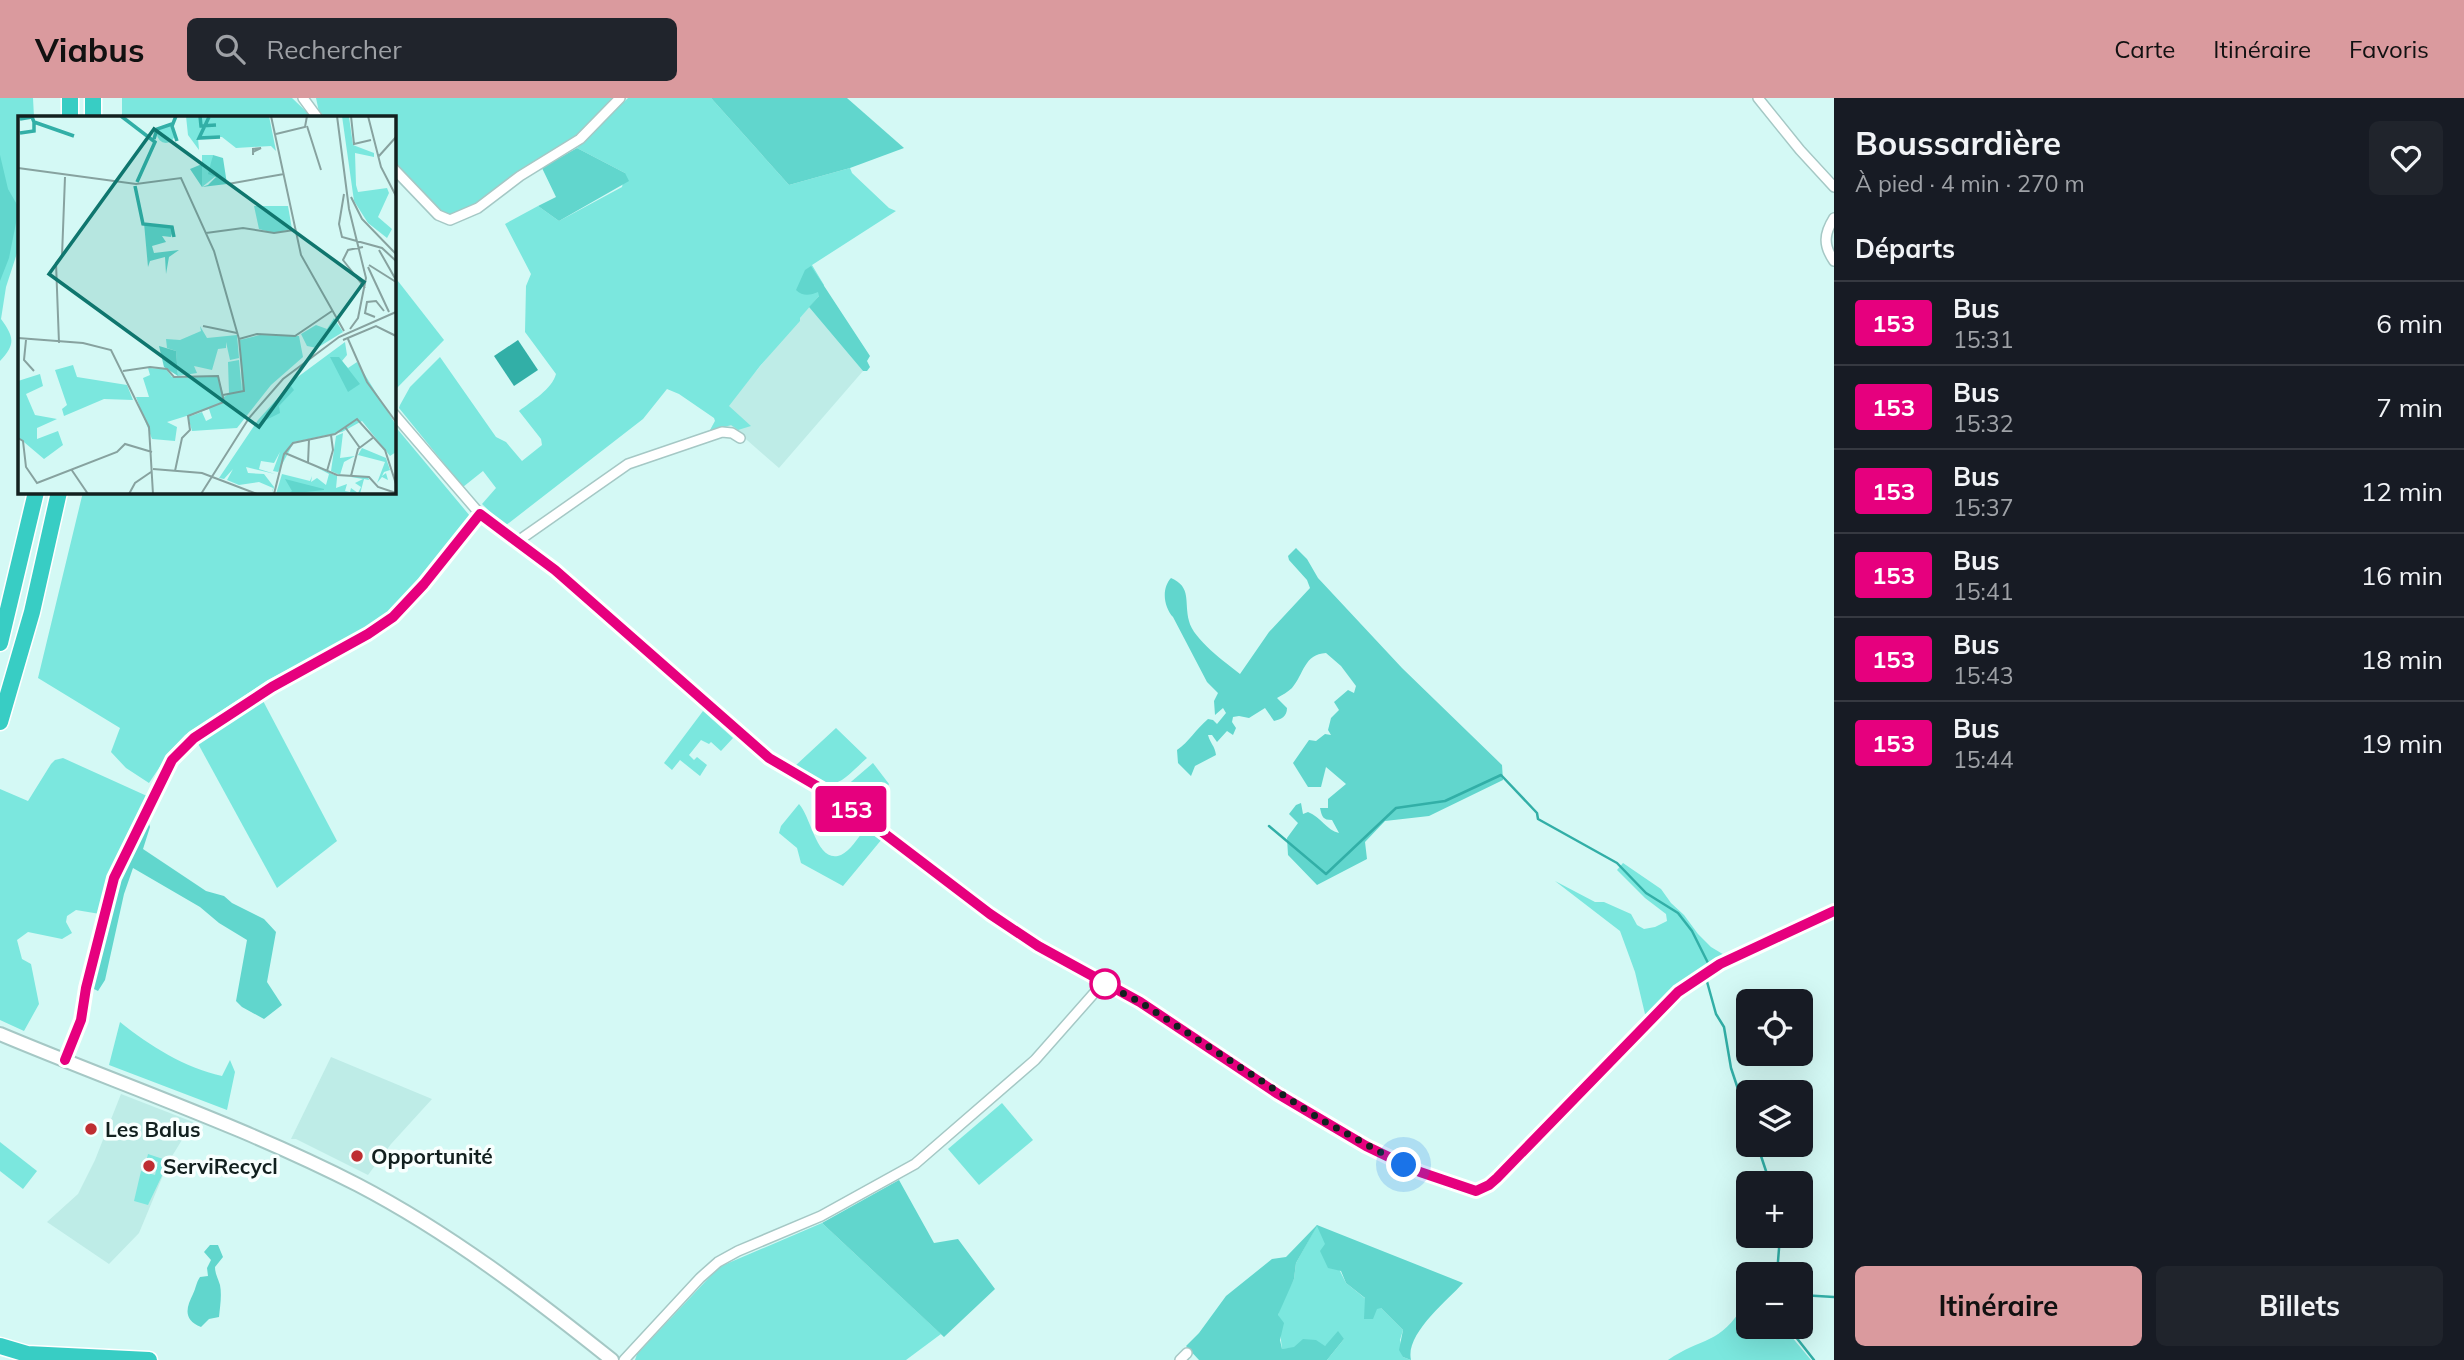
<!DOCTYPE html>
<html lang="fr">
<meta charset="utf-8">
<style>
body{margin:0;font-family:Mulish,sans-serif;background:#20242c;color:#f1f3f6;height:100vh;display:flex;flex-direction:column;font-size:26px;white-space:nowrap}
*{box-sizing:border-box;margin:0}
p{font-size:23px;color:#9ea1a6}
.icon{flex:none;width:38px;height:38px;fill:none;stroke:currentColor;stroke-width:2;stroke-linecap:round;stroke-linejoin:round}
.map{position:relative;flex:1;overflow:hidden}
.side{display:flex;flex-direction:column;background:#171b24;width:630px}
.side>*{flex:none}
.badge{padding:0 14px;border-radius:5px;font-size:24px;line-height:46px}
.buttons{position:absolute;left:1736px;top:891px;display:grid;gap:14px}
.buttons a{display:grid;place-items:center;width:77px;height:77px;border-radius:10px;background:#171b24;box-shadow:0 7px 28px #0002;font-size:35px}
.you{position:absolute;width:35px;height:35px;margin:-18px;border:5px solid #fff;border-radius:50%;background:#1a73e8;box-shadow:0 0 0 10px #1a73e833}
.map>.badge{position:absolute;translate:-50% -50%;box-shadow:0 0 0 4px #fff}
h2{padding:0 21px;font-size:26px;line-height:63px}
.round{display:grid;place-items:center;flex:none;width:74px;height:74px;border-radius:10px;background:#20242c}
.summary{display:flex;align-items:center;justify-content:space-between;height:119px;padding:0 21px}
h1{font-size:33px;font-weight:700;line-height:52px}
.button{display:flex;gap:14px;margin-top:auto;padding:14px 21px}
.button a{flex:1;height:80px;border-radius:10px;background:#da9a9e;color:#111;font-size:28px;font-weight:700;line-height:80px;text-align:center}
.button a+a{background:#20242c;color:#f1f3f6}
ul{padding:0;list-style:none}
li{display:flex;align-items:center;gap:21px;height:84px;padding:0 21px;border-top:2px solid #363941}
li div{flex:1}
li b{display:block;font-size:26px}
li em{font-style:normal}
li .badge{min-width:77px;font-weight:700;text-align:center}
header{display:flex;align-items:center;gap:42px;box-sizing:border-box;height:98px;padding:0 35px;background:#da9a9e;color:#111}
header strong{font-size:33px}
nav{display:flex;gap:38px;margin-inline-start:auto;font-size:24px}
.search{width:490px;height:63px;background:#20242c;display:flex;align-items:center;gap:18px;box-sizing:border-box;padding:0 24px;border-radius:10px;color:#9ea1a6;font-size:26px}
main{display:flex;flex:1;min-height:0}
.map>svg:first-child{display:block}
.built{fill:#beece7}
.green{fill:#7be7de}
.forest{fill:#61d6cd}
.water{fill:#32afa7}
.lines{fill:none;stroke-linecap:round;stroke-linejoin:round}
.stream{stroke:#32afa7;stroke-width:2.5}
.street-casing{stroke:#a5c8c5;stroke-width:12}
.secondary-casing{stroke:#a5c8c5;stroke-width:16}
.highway-casing{stroke:#fff;stroke-width:19}
.street{stroke:#fff;stroke-width:9}
.secondary{stroke:#fff;stroke-width:12}
.highway{stroke:#38cdc4;stroke-width:16}
.line-casing{stroke:#fff;stroke-width:16}
.line{stroke:#e6007e;stroke-width:10}
.walk{stroke:#13201f;stroke-width:7;stroke-dasharray:0 12.6}
.stop-dot{fill:#fff;stroke:#e6007e;stroke-width:3.5}
.poi-dot{fill:#be2e32;stroke:#f8fffe;stroke-width:2.5}
.labels{text-anchor:middle;dominant-baseline:central;stroke-width:7;stroke-linejoin:round;paint-order:stroke}
.poi-label{font-size:21px;font-weight:bold;fill:#13201f;stroke:#f8fffe;text-anchor:start}
.inset-river{fill:none;stroke:#32afa7;stroke-width:3.5}
.inset-road{fill:none;stroke:#87a29f;stroke-width:2}
.view{fill:#0f766e;fill-opacity:0.15;stroke:#0f766e;stroke-width:3.5}
.inset-edge{fill:none;stroke:#13201f;stroke-width:3.5}
</style>
<header>
<strong>Viabus</strong>
<div class="search"><svg class="icon" aria-label="search" viewBox="0 0 24 24"><circle cx="10" cy="10" r="6"/><path d="M15 15l6 6"/></svg>Rechercher</div>
<nav><a>Carte</a><a>Itinéraire</a><a>Favoris</a></nav>
</header>
<main>
<div class="map">
<svg width="1834" height="1262" viewBox="0 0 1834 1262">
<rect width="100%" height="100%" fill="#d4f9f5"/>
<g class="built">
<polygon points="809,209 863,273 779,370 731,328 709,334 715,323"/>
<polygon points="331,959 432,1001 391,1046 368,1077 296,1041 291,1041"/>
<polygon points="121,996 193,1024 169,1063 139,1135 109,1166 47,1124 78,1096 95,1062"/>
</g>
<g class="green">
<path d="M0,0h33l1,19h-15v130l-13,40 -5,32c13,18 15,25 -1,42z"/>
<polygon points="122,0 292,0 312,19 122,19"/>
<path d="M316,0h298c-15,16 -30,32 -48,45 -16,11 -35,20 -51,31 -22,14 -42,39 -69,41l-52,-52v-46h-68l-7,-5z"/>
<path d="M628,0h83l78,87 61,-17 2,5 37,35 7,3 -84,54 12,20 -5,11 -19,22v3l-40,45 -31,40 22,20 -13,4 -7,-5 -22,7 6,-11 -1,-3 -35,-24 -12,-5 -24,30 -138,107 -23,-22 14,-16 -13,-17 -20,16 -64,-79 1,-3 10,-18 30,-30 56,80 10,5 16,19 20,-16 -1,-6 -22,-28c13,-10 33,-22 37,-37l-31,-42 1,-46 5,-12 -26,-50 33,-18 21,15 63,-34 3,-14 -48,-25z"/>
<polygon points="394,178 444,242 394,293"/>
<polygon points="394,327 470,418 421,480 388,515 374,526 268,582 185,637 171,652 149,685 126,670 111,654 120,630 38,580 83,394 394,394"/>
<polygon points="261,599 337,743 277,790 196,642"/>
<polygon points="703,613 733,640 721,653 711,644 709,646 701,642 689,657 694,662 697,659 707,667 700,678 680,662 672,672 664,665"/>
<path d="M836,630l31,30c-19,16 -28,34 -54,22 -8,-3 -14,-7 -18,-14z"/>
<polygon points="63,660 147,698 146,709 112,777 109,777 108,779 111,780 100,816 76,812 67,818 66,824 72,835 62,841 28,834 17,842 22,861 31,866 39,906 24,933 0,922 0,691 28,703 51,666 55,662"/>
<polygon points="873,665 889,686 872,716 845,689"/>
<path d="M799,706c12,12 18,61 42,51 9,-4 17,-17 23,-25h6l12,9 -39,47 -42,-23 -4,-15 -18,-15 2,-7z"/>
<polygon points="1623,765 1661,791 1671,805 1684,817 1698,836 1711,849 1726,858 1726,862 1651,916 1645,916 1635,874 1620,833 1555,783 1595,804 1604,804 1631,816 1637,827 1644,831 1655,829 1667,823 1666,816 1645,800 1617,772"/>
<path d="M120,924c30,24 65,46 102,54l8,-16 5,12 -8,38 -118,-45z"/>
<polygon points="1002,1005 1033,1042 979,1087 948,1051"/>
<polygon points="0,1044 37,1073 23,1091 0,1073"/>
<polygon points="148,1056 169,1063 148,1107 134,1103 141,1073 155,1077 158,1064 147,1060"/>
<polygon points="822,1125 941,1236 906,1262 635,1262 637,1256 719,1169"/>
<polygon points="1317,1127 1346,1185 1377,1210 1381,1210 1403,1232 1400,1242 1403,1259 1411,1262 1327,1262 1344,1241 1325,1248 1282,1251 1278,1217 1282,1204 1294,1181 1296,1165"/>
<path d="M1744,1206l4,1v21l38,1 5,9 20,24h-143c33,-23 53,-15 76,-56z"/>
</g>
<g class="forest">
<polygon points="711,0 847,0 904,50 850,70 789,87"/>
<polygon points="577,50 625,75 629,83 559,123 538,108 556,99 542,70"/>
<polygon points="0,57 8,91 19,110 9,160 0,183"/>
<path d="M811,168l59,90 -3,5 3,6 -3,4h-4l-54,-64 10,-11 -1,-4c-7,3 -15,5 -22,-2l9,-20z"/>
<path d="M1296,450l11,11 11,19 84,90 100,97 1,15 -74,36 -44,5 -20,21 2,17 -50,26 -29,-30 -1,-17 11,-15 -9,-9 7,-9 5,-2 2,11 5,-2c13,5 18,18 31,21l-7,-13c-9,0 -10,-3 -12,-12h8v-9l18,-15 -20,-17 -5,20h-13l-15,-24 16,-23 7,1 9,-7 6,1 -3,-5 3,-12 8,-8 -5,-8 14,-12 6,3 2,-7 -15,-20 -15,-13c-22,1 -22,21 -34,35 -4,4 -10,7 -15,10l10,10c0,9 -6,11 -13,13l-9,-13 -16,10 -10,-2 -6,1 -1,5 4,6 -3,7 -6,-4 -10,11 -5,-7h-4c2,8 7,11 8,20l-21,11 -4,10 -13,-13 -1,-13c12,-8 19,-21 31,-31l5,1 4,4 9,-11 -3,-5 -8,7 -1,-14 4,-8 -11,-11 -34,-65c-9,-10 -12,-28 -2,-39 21,9 13,24 18,43 4,18 37,42 51,53l29,-42 41,-44 -3,-8 -18,-20 -1,-4z"/>
<polygon points="148,722 150,729 143,751 206,793 224,798 232,805 264,821 276,834 267,884 282,907 264,921 242,909 236,903 247,842 219,825 200,809 133,770 124,796 105,882 98,893 90,889 106,818 121,772"/>
<polygon points="899,1082 934,1145 958,1141 995,1191 944,1239 822,1125"/>
<path d="M1317,1127l146,58c-16,18 -58,51 -52,77l-8,-3 -4,-7 4,-20 -22,-22 -4,1 -4,10h-9l1,-21 -19,-15 -5,-12 -13,-3 -8,-17 5,-7 -8,-18 -21,37 -2,16 -16,36 6,8 -4,17 2,9 12,-2 9,-8 13,1 9,6 13,-15 6,8 -17,21h-128l-13,-14 13,-13 27,-37 46,-37 14,-2z"/>
<path d="M210,1147h8l5,12 -8,10c0,7 3,11 5,18 2,10 0,22 -1,32l-10,2 -8,8c-18,-7 -15,-19 -8,-33 3,-6 3,-11 7,-17l8,-1 -1,-8 4,-8 -7,-8z"/>
</g>
<polygon class="water" points="518,242 538,272 514,288 494,258"/>
<g class="lines">
<g class="stream">
<polyline points="1269,728 1326,776 1396,710 1445,703 1501,677 1537,715 1538,721 1617,765 1646,795 1678,815 1692,833 1708,865"/>
<polyline points="1706,880 1716,916 1724,929 1731,970 1748,1021"/>
<polyline points="1757,1046 1770,1085"/>
<polyline points="1777,1176 1780,1138"/>
<polyline points="1801,1197 1834,1199"/>
<polyline points="1790,1228 1792,1234 1814,1262"/>
</g>
<defs>
<g id="street">
<polyline points="303,0 317,19"/>
<polyline points="1758,0 1800,52 1834,89"/>
<polyline points="394,71 438,117 450,122 478,110 520,78 580,41 620,0"/>
<path d="M1834,120c-10,16 -11,27 0,43"/>
<polyline points="394,316 480,416 555,472 746,642 780,668 839,701 966,798 1038,848 1140,904 1320,1021 1375,1053 1420,1074 1476,1093 1489,1087 1678,894 1720,866 1834,813"/>
<polyline points="518,443 628,366 722,334 732,335 740,340"/>
<polyline points="65,962 81,922 86,890 114,780 172,662 194,640 260,596 368,536 393,519 424,487 480,416"/>
<polyline points="624,1262 700,1180 718,1164 738,1153 821,1118 915,1066 1035,962 1103,885"/>
<polyline points="1180,1262 1187,1255"/>
</g>
<path id="secondary" d="M0,936c119,50 243,92 358,151 92,48 174,111 254,175"/>
<g id="highway">
<polyline points="70,0 70,19"/>
<polyline points="93,0 93,19"/>
<polyline points="0,545 36,394"/>
<polyline points="0,624 32,514 59,394"/>
<polyline points="0,1248 27,1256 149,1262"/>
</g>
</defs>
<use href="#street" class="street-casing"/>
<use href="#secondary" class="secondary-casing"/>
<use href="#highway" class="highway-casing"/>
<use href="#street" class="street"/>
<use href="#secondary" class="secondary"/>
<use href="#highway" class="highway"/>
</g>
<g class="lines">
<defs>
<polyline id="line" points="65,962 81,922 86,890 114,780 172,662 194,640 272,589 368,536 393,519 424,486 480,416 555,472 769,660 839,701 990,816 1038,848 1140,904 1278,996 1366,1048 1420,1074 1476,1093 1489,1087 1497,1080 1678,894 1720,866 1834,813"/>
</defs>
<use href="#line" class="line-casing"/>
<use href="#line" class="line"/>
<polyline class="walk" points="1105,886 1103,885 1140,904 1320,1021 1404,1067"/>
</g>
<circle class="stop-dot" cx="1105" cy="886" r="14"/>
<g class="poi-dot">
<circle cx="91" cy="1031" r="7"/>
<circle cx="357" cy="1058" r="7"/>
<circle cx="149" cy="1068" r="7"/>
</g>
<g class="labels">
<g class="poi-label">
<text x="105" y="1031">Les Balus</text>
<text x="371" y="1058">Opportunité</text>
<text x="163" y="1068">ServiRecycl</text>
</g>
</g>
<g transform="translate(18 18)">
<rect width="378" height="378" fill="#d4f9f5"/>
<path d="M168,0h83l7,35 -5,-5 -35,2 -14,-11 -24,1 1,12 -11,-15zM324,0l7,1 4,28 21,8v4l-19,-4 1,32 2,7 29,-4 2,5 -11,24 14,12 -5,9 -19,-15 -14,-22zM139 18a9 9 0 1 1 18 0a9 9 0 1 1-18 0ZM184,39h11l-2,18 5,3 -14,11zM236,90h34l4,23 -18,4 -15,-4zM316,202l9,14 -26,16 -10,-2 -6,-12 15,-9 11,4zM182,210l7,12 30,-3 2,23 -9,2 -4,-18v6l-8,1 -6,21 -18,-4 3,7 -19,3 -2,-25 -9,-3 -1,-9 14,1 21,-9zM242,219l39,1 4,21 -32,28 -34,43 -45,3 -4,-14 14,-5 4,9 6,-3 -3,-9 -42,13 10,5 -2,14 -23,-2 -16,-42h13l-6,-19 7,-3 -2,-7 18,1 6,8 46,-1 6,21 5,-3 -1,-32 11,-2 3,33 -2,-53zM327,226l2,13 -5,6 6,7 9,-6 39,63v27l-6,4 -28,-35 -20,11 -48,10 -16,30 -5,-1 7,-19 -6,11 -13,-2 -2,8 16,5 -29,-7 2,6 16,1 10,13 -2,6 1,-5 -14,-6 -20,3 -12,-5 6,-11 -9,10 -5,-1 39,-58 37,-41zM55,249l4,12 50,8 6,15 -29,-1 -40,17 -2,-7 5,-4 -12,-35zM22,258l3,12 -17,8 9,21 22,4 -20,9v11l21,-8 5,14 -19,14 -26,-22v-56zM325,317l-3,25 15,-2 -11,6 -4,13 -9,-4 5,-35zM344,332l24,10 4,12 -6,2 -2,4 4,-3 2,7 -6,-3 -5,6 8,-21 -27,-7zM298,351l21,9v2l9,-1 -9,1 -1,10 11,-4 -2,7 5,1 1,-4 7,5 3,-6 -6,-4 8,-4 -12,-2h17l1,3 -5,-1 -4,15h-84l6,-20 28,7 2,-5 -1,6 6,-4 9,7 3,-11z" fill="#7be7de"/>
<path d="M195,39l10,3 4,26 -25,3 -12,-18 12,-5v23l6,-2 8,-8 -8,-3zM126,107l30,4 -3,10 -9,-1 4,6 -14,4 2,7 25,-3 -10,7 -3,17 -1,-17 -15,4 -2,6zM141,230l17,5 2,25 -14,-9zM312,241h9l21,27 -12,8zM273,270l3,4 -15,16 1,7 -16,8 2,-8zM267,363l39,10v1l-36,4 4,-3z" fill="#61d6cd"/>
<path class="inset-river" d="M103,0l34,26 -18,40M158,0l-4,10 5,15M182,0l1,10 15,-1M191,1l-10,21 21,-1M2,3l12,-2 2,5 40,14M2,17l14,-2v-9M136,23l3,-10 15,-5M117,70l8,38 29,3 2,10"/>
<path class="inset-road" d="M253,0l30,139 43,76M319,0l12,93 17,69 -8,40 -8,11M333,0l3,28 17,-4M350,0l13,51 15,29M289,10l14,44M258,18l29,-7 2,-11M235,36l8,-4 -8,1v6M361,40l17,-19M0,52l118,16 45,-6 33,73 25,88 5,52 -21,4M210,68l56,-10M326,78l-5,30 3,13 40,11 14,13M333,81l11,22 34,35M188,117l37,-5 31,5 20,-3M345,131l-15,3 -5,10 22,28M361,134l17,30M351,149l27,17M350,151l21,45M357,201l-10,-4 2,-11 9,-1 8,10M185,210l34,7M0,222l65,5 28,7 38,77 4,67M221,223l18,-5 38,2 37,-25M330,223l19,43 29,40M8,224l-2,20 10,11M325,224l33,-14 20,10M41,227l-3,-80 6,-7 3,-79M105,255l27,-4 17,2 7,8 44,-1 6,26 -36,14 2,14 -8,8 -7,33M327,311l15,21M0,322l5,3 3,26 11,16 80,-31 8,-8 27,8M267,337l52,22 32,2 9,10 18,6M290,347l1,-24M53,353l17,25M135,353l49,4 55,21M309,355l6,-21 -2,-15M333,360l7,-27 16,-12M111,378l6,-11 16,-11M183,378l48,-76 34,-39 56,-42 57,-25M256,378l10,-40 9,-11 42,-9 22,-15 28,31 11,34"/>
<path class="view" d="M136,13l210,153 -105,145 -210,-153z"/>
<rect width="378" height="378" class="inset-edge"/>
</g>
</svg>
<div class="buttons">
<a><svg class="icon" aria-label="locate" viewBox="0 0 24 24"><circle cx="12" cy="12" r="6"/><path d="M12 2v4M12 18v4M2 12h4M18 12h4"/></svg></a>
<a><svg class="icon" aria-label="layers" viewBox="0 0 24 24"><path d="M12 4l9 5-9 5-9-5zM3 14l9 5 9-5"/></svg></a>
<a>+</a>
<a>−</a>
</div>
<div class="you" style="left:1404px;top:1067px"></div>
<b class="badge" style="left:851px;top:711px;background:#e6007e;color:#fff">153</b>
</div>
<section class="side">
<div class="summary"><div><h1>Boussardière</h1><p>À pied · 4 min · 270 m</p></div><a class="round"><svg class="icon" aria-label="heart" viewBox="0 0 24 24"><path d="M12 20l-8-8c-3-5 5-10 8-4 3-6 11-1 8 4z"/></svg></a></div>
<h2>Départs</h2>
<ul>
<li><span class="badge" style="background:#e6007e;color:#fff">153</span><div><b>Bus</b><p>15:31</p></div><em>6 min</em></li>
<li><span class="badge" style="background:#e6007e;color:#fff">153</span><div><b>Bus</b><p>15:32</p></div><em>7 min</em></li>
<li><span class="badge" style="background:#e6007e;color:#fff">153</span><div><b>Bus</b><p>15:37</p></div><em>12 min</em></li>
<li><span class="badge" style="background:#e6007e;color:#fff">153</span><div><b>Bus</b><p>15:41</p></div><em>16 min</em></li>
<li><span class="badge" style="background:#e6007e;color:#fff">153</span><div><b>Bus</b><p>15:43</p></div><em>18 min</em></li>
<li><span class="badge" style="background:#e6007e;color:#fff">153</span><div><b>Bus</b><p>15:44</p></div><em>19 min</em></li>
</ul>
<div class="button"><a>Itinéraire</a><a>Billets</a></div>
</section>
</main>
